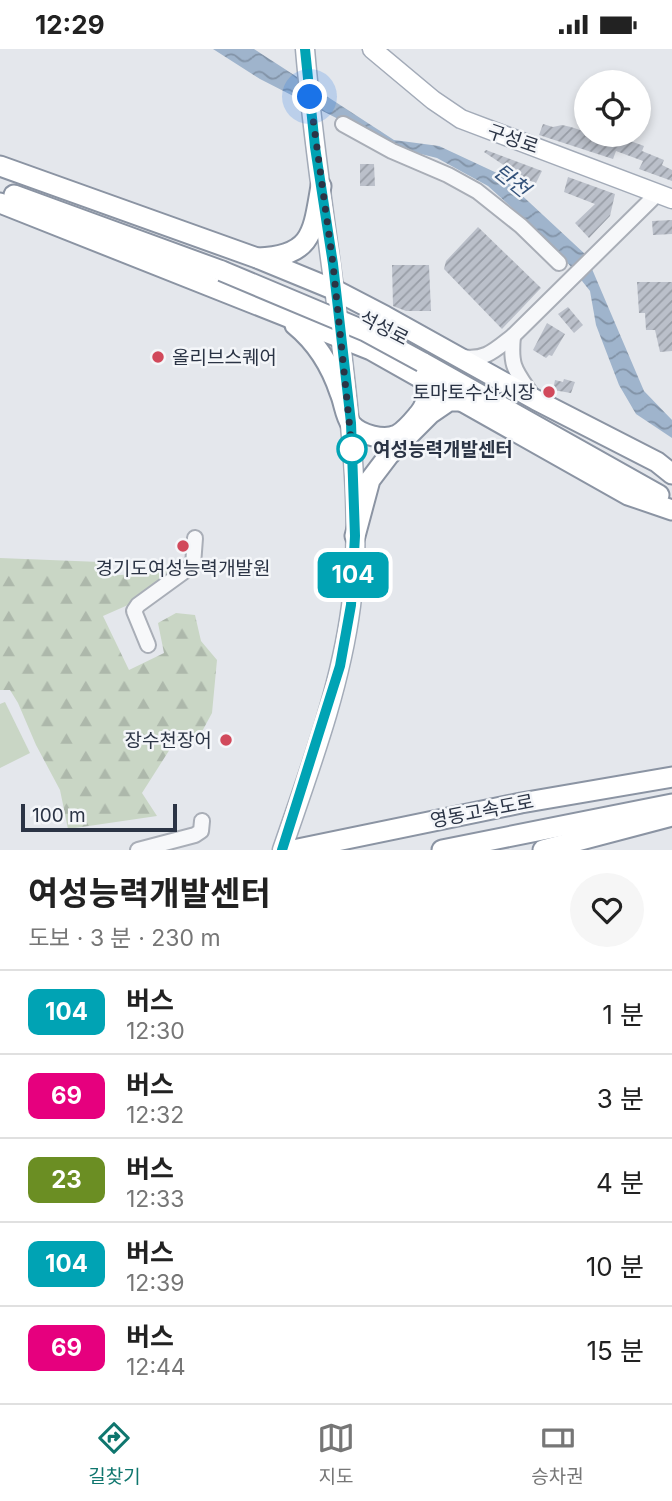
<!DOCTYPE html>
<html lang="ko">
<meta charset="utf-8">
<style>
body{margin:0;font-family:Inter,"Noto Sans KR",sans-serif;background:#f6f6f6;color:#222;height:100vh;display:flex;flex-direction:column;font-size:26px;white-space:nowrap}
*{box-sizing:border-box;margin:0}
p{font-size:23px;color:#767676}
.icon{flex:none;width:38px;height:38px;fill:none;stroke:currentColor;stroke-width:2;stroke-linecap:round;stroke-linejoin:round}
.map{position:relative;height:801px;overflow:hidden}
.drawer{display:flex;flex-direction:column;background:#fff;flex:1}
.drawer>*{flex:none}
.badge{padding:0 14px;border-radius:10px;font-size:24px;line-height:46px}
.buttons{position:absolute;left:574px;top:21px;display:grid;gap:14px}
.buttons a{display:grid;place-items:center;width:77px;height:77px;border-radius:50%;background:#fff;box-shadow:0 4px 10px #0003;font-size:35px}
.scale{position:absolute;left:21px;bottom:18px;width:156px;box-sizing:border-box;padding-left:7px;border:4px solid #2b3445;border-top:0;font-size:19px;line-height:24px;white-space:nowrap;color:#2b3445;-webkit-text-stroke:5px #f4f6f9;paint-order:stroke}
.you{position:absolute;width:35px;height:35px;margin:-18px;border:5px solid #fff;border-radius:50%;background:#1a73e8;box-shadow:0 0 0 10px #1a73e833}
.map>.badge{position:absolute;translate:-50% -50%;box-shadow:0 0 0 4px #fff}
.round{display:grid;place-items:center;flex:none;width:74px;height:74px;border-radius:37px;background:#f6f6f6}
.headline{display:flex;align-items:center;justify-content:space-between;height:119px;padding:0 28px}
h1{font-size:33px;font-weight:700;line-height:52px}
ul{padding:0;list-style:none}
li{display:flex;align-items:center;gap:21px;height:84px;padding:0 28px;border-top:2px solid #e0e0e0}
li div{flex:1}
li b{display:block;font-size:26px}
li em{font-style:normal}
li .badge{min-width:77px;font-weight:700;text-align:center}
.status{display:flex;justify-content:space-between;align-items:center;height:49px;padding:0 35px;background:#fff;direction:ltr}
.status svg{height:19px;fill:currentColor}
.tabs{display:flex;justify-content:space-around;align-items:center;height:98px;border-top:2px solid #e0e0e0;background:#fff;font-size:19px;color:#767676}
.tabs a{display:grid;justify-items:center;gap:4px}
.tabs .on{color:#0f766e}
.map>svg:first-child{display:block}
.forest{fill:url(#forest-firs)}
.garden{fill:#c9d6c5}
.water{fill:url(#water-waves)}
.building{fill:url(#building-hatch)}
.lines{fill:none;stroke-linecap:round;stroke-linejoin:round}
.minor-casing{stroke:#a9aeb7;stroke-width:18}
.major-casing{stroke:#a3abb8;stroke-width:21}
.highway-casing{stroke:#8b94a3;stroke-width:23}
.minor{stroke:#f7f8fa;stroke-width:14}
.major{stroke:#fff;stroke-width:18}
.highway{stroke:#fff;stroke-width:19}
.highway-bridge-casing{stroke:#8b94a3;stroke-width:23;stroke-linecap:butt}
.highway-bridge{stroke:#fff;stroke-width:19}
.line-casing{stroke:#fff;stroke-width:16}
.line{stroke:#00a3b4;stroke-width:10}
.walk{stroke:#2b3445;stroke-width:7;stroke-dasharray:0 12.6}
.poi-dot{fill:#d1495b;stroke:#f4f6f9;stroke-width:2.5}
.stop-dot{fill:#fff;stroke:#00a3b4;stroke-width:3.5}
.labels{text-anchor:middle;dominant-baseline:central;stroke-width:5;stroke-linejoin:round;paint-order:stroke}
.street-label{font-size:19px;fill:#2b3445;stroke:#f4f6f9}
.poi-label{font-size:19px;fill:#2b3445;stroke:#f4f6f9;text-anchor:end}
.stop-label{font-size:19px;font-weight:bold;fill:#2b3445;stroke:#f4f6f9;text-anchor:start}
.water-label{font-size:21px;font-style:italic;fill:#34527a;stroke:#f4f6f9}
</style>
<div class="status"><b>12:29</b><svg viewBox="0 0 49 12"><path d="M0 12V9h3v3zM5 12V6h3v6zM10 12V3h3v9zM15 12V0h3v12zM26 1h20v11H26zM47 4h2v5h-2z"/></svg></div>
<div class="map">
<svg width="672" height="801" viewBox="0 0 672 801">
<defs>
<pattern id="forest-firs" width="22" height="20" patternUnits="userSpaceOnUse" patternTransform="scale(1.75)"><rect width="22" height="20" fill="#c9d6c5"/><path d="M5 1l3.5 6h-7zM16 11l3.5 6h-7z" fill="#adb8ab"/></pattern>
<pattern id="water-waves" width="16" height="10" patternUnits="userSpaceOnUse" patternTransform="scale(1.75)"><rect width="16" height="10" fill="#9fb4cc"/><path d="M0 5q4-4 8 0t8 0" fill="none" stroke="#8293a7"/></pattern>
<pattern id="building-hatch" width="6" height="6" patternUnits="userSpaceOnUse" patternTransform="scale(1.75)"><rect width="6" height="6" fill="#bbc0ca"/><path d="M-1 1l2-2M0 6l6-6M5 7l2-2" fill="none" stroke="#989da6"/></pattern>
</defs>
<rect width="100%" height="100%" fill="#e4e7ec"/>
<polygon class="forest" points="0,509 100,513 105,527 135,525 153,517 182,517 137,552 103,567 129,621 164,604 158,574 176,564 195,566 201,592 217,611 212,664 199,688 177,689 142,744 157,767 68,780 60,741 36,696 18,654 10,641 0,641"/>
<polygon class="garden" points="5,653 30,704 0,719 0,655"/>
<polygon class="water" points="213,0 254,0 394,91 439,97 499,125 586,206 644,342 672,371 672,389 636,365 619,336 596,276 590,242 567,213 543,187 488,137 437,109 393,98 260,30"/>
<g class="building">
<polygon points="543,75 553,78 562,76 571,78 586,83 586,86 614,86 644,97 642,102 664,111 662,116 672,121 672,132 639,120 643,112 616,102 613,110 539,86"/>
<polygon points="486,101 542,122 536,134 523,129 484,103"/>
<polygon points="360,115 374,115 375,137 360,137"/>
<polygon points="568,128 615,145 610,167 589,189 575,174 595,155 564,143"/>
<polygon points="672,171 672,185 653,186 652,172"/>
<polygon points="478,178 541,239 502,280 444,220 446,212"/>
<polygon points="392,216 429,216 431,262 406,262 393,257"/>
<polygon points="637,233 672,233 672,302 660,303 655,281 646,281 645,264 639,264"/>
<polygon points="568,258 583,276 574,284 558,265"/>
<polygon points="547,274 565,285 552,307 549,306 546,309 533,301"/>
<polygon points="564,330 575,333 571,344 553,341 555,331 563,333"/>
</g>
<g class="lines">
<defs>
<g id="minor">
<polyline points="343,75 392,102 448,126 477,142 521,177 559,214"/>
<path d="M513,287c-3,31 2,34 19,59"/>
<path d="M462,308c23,4 33,-7 51,-21l144,-142"/>
<polyline points="148,596 134,562 138,556 193,516 195,489"/>
<polyline points="138,801 195,786 201,782 202,772"/>
</g>
<g id="major">
<polyline points="372,0 433,51 461,70 672,150"/>
<path d="M282,801c27,-79 58,-160 69,-244 10,-78 2,-159 -7,-237 -12,-107 -30,-213 -39,-320"/>
</g>
<g id="highway">
<polyline points="0,117 257,209 335,241 385,267 536,351 657,413 672,425"/>
<polyline points="14,146 222,222"/>
<polyline points="0,154 371,301 628,446 672,461"/>
<path d="M258,209c55,-2 55,-26 63,-72"/>
<path d="M295,276c22,18 36,41 45,68 4,9 5,23 11,31 9,11 33,17 46,11 7,-4 15,-13 20,-19 10,-11 11,-20 8,-35"/>
<polyline points="422,313 659,446"/>
<polyline points="355,487 370,431 389,406 430,365 449,352 462,352"/>
<polyline points="293,801 521,754 672,728"/>
<polyline points="442,801 672,755"/>
<polyline points="543,801 672,767"/>
</g>
</defs>
<use href="#minor" class="minor-casing"/>
<use href="#major" class="major-casing"/>
<use href="#highway" class="highway-casing"/>
<use href="#minor" class="minor"/>
<use href="#major" class="major"/>
<use href="#highway" class="highway"/>
<defs>
<polyline id="highway-bridge" points="222,222 365,282 422,313"/>
</defs>
<use href="#highway-bridge" class="highway-bridge-casing"/>
<use href="#highway-bridge" class="highway-bridge"/>
</g>
<g class="lines">
<defs>
<polyline id="line" points="282,801 340,617 351,556 355,487 351,374 333,215 315,98 305,0"/>
</defs>
<use href="#line" class="line-casing"/>
<use href="#line" class="line"/>
<polyline class="walk" points="310,48 333,215 352,400"/>
</g>
<g class="poi-dot">
<circle cx="158" cy="308" r="7"/>
<circle cx="549" cy="343" r="7"/>
<circle cx="183" cy="497" r="7"/>
<circle cx="226" cy="691" r="7"/>
</g>
<circle class="stop-dot" cx="352" cy="400" r="14"/>
<g class="labels">
<g class="street-label">
<text transform="translate(513 90) rotate(19)">구성로</text>
<text transform="translate(384 279) rotate(27)">석성로</text>
<text transform="translate(482 762) rotate(-11)">영동고속도로</text>
</g>
<g class="poi-label">
<text x="172" y="308" text-anchor="start">올리브스퀘어</text>
<text x="535" y="343">토마토수산시장</text>
<text x="183" y="519" text-anchor="middle">경기도여성능력개발원</text>
<text x="212" y="691">장수천장어</text>
</g>
<g class="stop-label">
<text x="373" y="400">여성능력개발센터</text>
</g>
<g class="water-label">
<text transform="translate(512 131) rotate(39)">탄천</text>
</g>
</g>
</svg>
<div class="buttons">
<a><svg class="icon" aria-label="locate" viewBox="0 0 24 24"><circle cx="12" cy="12" r="6"/><path d="M12 2v4M12 18v4M2 12h4M18 12h4"/></svg></a>
</div>
<div class="scale">100 m</div>
<div class="you" style="left:310px;top:48px"></div>
<b class="badge" style="left:353px;top:526px;background:#00a3b4;color:#fff">104</b>
</div>
<section class="drawer">
<div class="headline"><div><h1>여성능력개발센터</h1><p>도보 · 3 분 · 230 m</p></div><a class="round"><svg class="icon" aria-label="heart" viewBox="0 0 24 24"><path d="M12 20l-8-8c-3-5 5-10 8-4 3-6 11-1 8 4z"/></svg></a></div>
<ul>
<li><span class="badge" style="background:#00a3b4;color:#fff">104</span><div><b>버스</b><p>12:30</p></div><em>1 분</em></li>
<li><span class="badge" style="background:#e6007e;color:#fff">69</span><div><b>버스</b><p>12:32</p></div><em>3 분</em></li>
<li><span class="badge" style="background:#6b8e23;color:#fff">23</span><div><b>버스</b><p>12:33</p></div><em>4 분</em></li>
<li><span class="badge" style="background:#00a3b4;color:#fff">104</span><div><b>버스</b><p>12:39</p></div><em>10 분</em></li>
<li><span class="badge" style="background:#e6007e;color:#fff">69</span><div><b>버스</b><p>12:44</p></div><em>15 분</em></li>
</ul>
</section>
<nav class="tabs">
<a class="on"><svg class="icon" aria-label="directions" viewBox="0 0 24 24"><path d="M12 3l9 9-9 9-9-9zM9 14v-3h6M13 9l2 2-2 2"/></svg>길찾기</a>
<a><svg class="icon" aria-label="map" viewBox="0 0 24 24"><path d="M3 6l6-2 6 2 6-2v14l-6 2-6-2-6 2zM9 4v14M15 6v14"/></svg>지도</a>
<a><svg class="icon" aria-label="tickets" viewBox="0 0 24 24"><path d="M3 7h18v10H3zM15 7v10"/></svg>승차권</a>
</nav>
